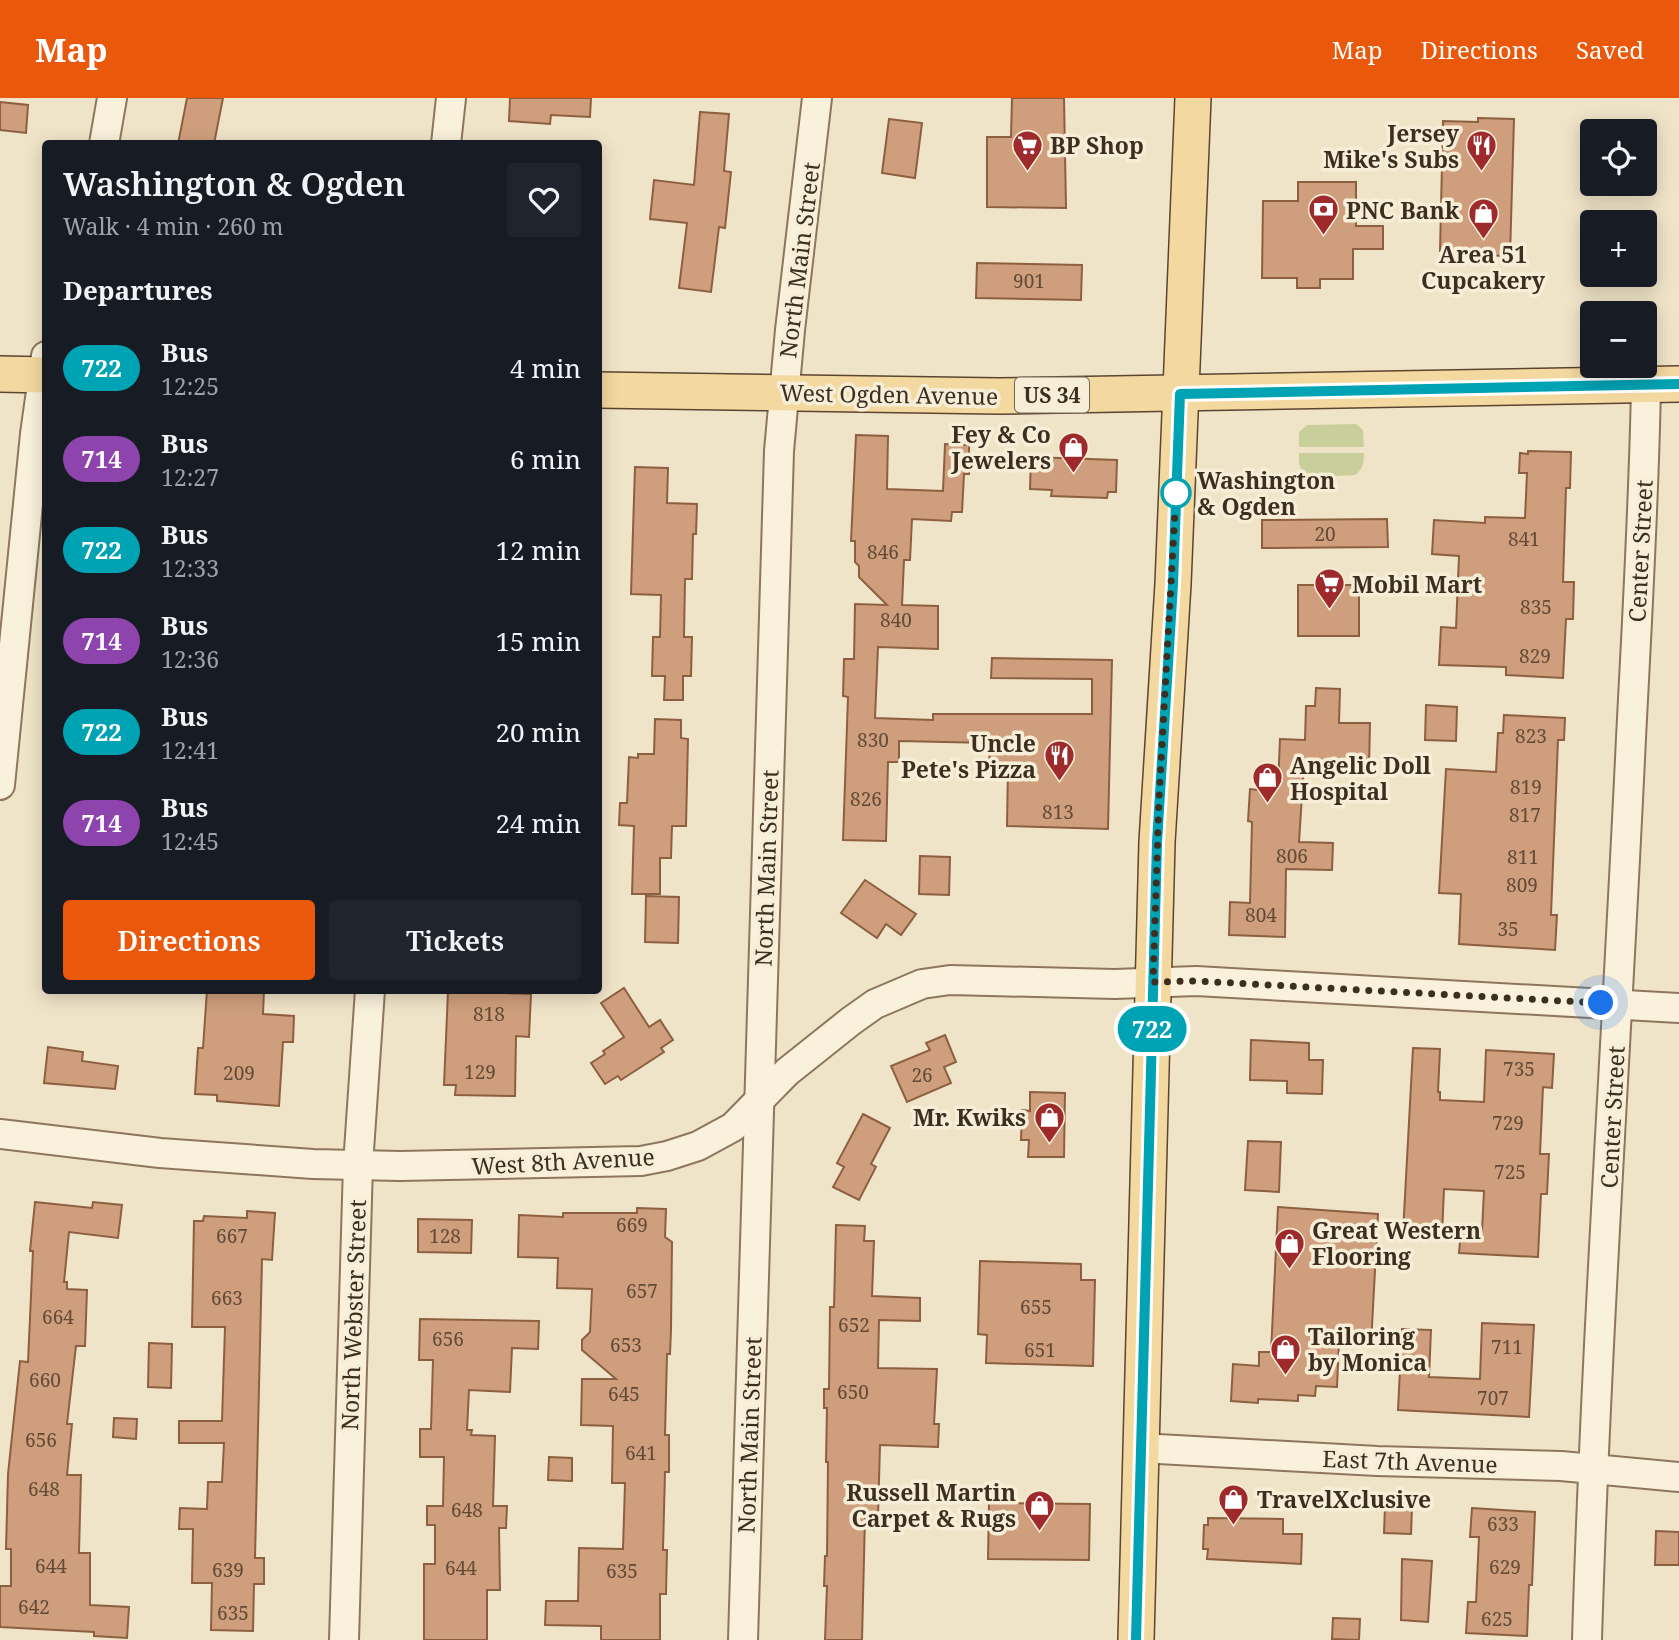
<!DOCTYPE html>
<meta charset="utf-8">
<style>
body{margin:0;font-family:"Noto Serif",serif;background:#20242c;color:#f1f3f6;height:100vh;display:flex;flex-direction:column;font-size:26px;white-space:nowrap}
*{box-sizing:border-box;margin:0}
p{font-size:23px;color:#9ea1a6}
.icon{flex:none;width:38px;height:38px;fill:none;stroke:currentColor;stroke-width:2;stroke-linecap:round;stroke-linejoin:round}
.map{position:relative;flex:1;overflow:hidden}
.side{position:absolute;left:42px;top:42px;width:560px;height:854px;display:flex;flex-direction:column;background:#171b24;border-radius:7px;box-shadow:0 4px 18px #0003}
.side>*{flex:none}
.badge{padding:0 14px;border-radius:23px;font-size:24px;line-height:46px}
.buttons{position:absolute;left:1580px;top:21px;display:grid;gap:14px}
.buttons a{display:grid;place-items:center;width:77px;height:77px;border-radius:7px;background:#171b24;box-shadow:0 4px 18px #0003;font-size:35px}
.you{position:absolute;width:35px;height:35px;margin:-18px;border:5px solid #fff;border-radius:50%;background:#1a73e8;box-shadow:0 0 0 10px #1a73e833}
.map>.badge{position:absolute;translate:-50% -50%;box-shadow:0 0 0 4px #fff}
h2{padding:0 21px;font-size:26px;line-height:63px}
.round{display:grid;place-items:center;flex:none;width:74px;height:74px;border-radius:7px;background:#20242c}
.head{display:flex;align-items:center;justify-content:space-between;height:119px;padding:0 21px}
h1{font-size:33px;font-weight:600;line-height:52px}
.action{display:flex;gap:14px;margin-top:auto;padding:14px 21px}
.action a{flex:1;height:80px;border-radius:7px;background:#ea580c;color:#fff;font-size:28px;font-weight:600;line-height:80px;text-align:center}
.action a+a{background:#20242c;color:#f1f3f6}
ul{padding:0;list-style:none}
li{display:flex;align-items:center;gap:21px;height:91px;padding:0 21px}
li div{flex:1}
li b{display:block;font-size:26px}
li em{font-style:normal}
li .badge{min-width:77px;font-weight:700;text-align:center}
header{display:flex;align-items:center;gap:42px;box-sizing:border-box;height:98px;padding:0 35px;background:#ea580c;color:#fff}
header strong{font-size:33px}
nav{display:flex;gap:38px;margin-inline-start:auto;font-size:24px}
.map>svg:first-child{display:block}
.green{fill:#c9cf9b}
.building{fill:#cf9f7d;stroke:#8d5f41;stroke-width:2}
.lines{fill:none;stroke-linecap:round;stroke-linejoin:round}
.minor-casing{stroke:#8d765c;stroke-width:32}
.major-casing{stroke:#5b4430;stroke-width:38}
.minor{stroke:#faf1dc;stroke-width:28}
.major{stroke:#f3d9a0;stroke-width:35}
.line-casing{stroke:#fff;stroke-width:16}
.line{stroke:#00a3b4;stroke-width:10}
.walk{stroke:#3d2e20;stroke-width:7;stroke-dasharray:0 12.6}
.stop-dot{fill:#fff;stroke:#00a3b4;stroke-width:3.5}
.labels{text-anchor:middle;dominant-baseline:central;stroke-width:7;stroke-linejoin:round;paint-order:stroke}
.number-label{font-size:19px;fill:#624a37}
.shield{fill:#f7eed8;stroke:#756857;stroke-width:2}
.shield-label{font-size:21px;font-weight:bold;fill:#3d2e20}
.poi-label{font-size:23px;font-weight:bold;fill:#3d2e20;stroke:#f7eed8;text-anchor:start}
.street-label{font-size:23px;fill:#3d2e20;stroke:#f7eed8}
.stop-label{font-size:23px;font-weight:bold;fill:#3d2e20;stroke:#f7eed8;text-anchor:start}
</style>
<header>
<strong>Map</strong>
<nav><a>Map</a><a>Directions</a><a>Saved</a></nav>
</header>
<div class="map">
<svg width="1679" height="1542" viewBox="0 0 1679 1542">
<rect width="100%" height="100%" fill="#f0e4c8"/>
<g class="green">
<polygon points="1356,326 1363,332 1364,349 1299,349 1299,334 1307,327"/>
<path d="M1299,355h65c0,10 -1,16 -9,22l-39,2 -14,-6 -3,-7z"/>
</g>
<g class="building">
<polygon points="187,0 223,0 214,46 178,46"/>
<polygon points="510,0 591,0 590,19 551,17 550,26 509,23"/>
<polygon points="1012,0 1064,0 1066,110 987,109 987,39 1011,39"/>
<polygon points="0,4 28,7 26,35 0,32"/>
<polygon points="700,14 729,16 724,73 731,74 725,130 719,129 711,194 679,190 687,125 650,121 654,82 694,87"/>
<polygon points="1478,20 1514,21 1510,158 1479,157 1479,154 1440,153 1443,23 1478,24"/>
<polygon points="889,21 922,25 915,80 882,75"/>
<polygon points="1298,84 1356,84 1356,128 1383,128 1383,151 1353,151 1353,181 1320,181 1320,190 1297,190 1297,180 1262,180 1263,103 1298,103"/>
<polygon points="977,165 1082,167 1081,202 976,200"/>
<polygon points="856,337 888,338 887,391 943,393 945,346 969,347 969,376 964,376 962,414 952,414 951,423 912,421 910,462 904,462 902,507 938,508 938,551 878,549 875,620 933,622 933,616 1092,616 1092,581 991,580 992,560 1112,562 1108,731 1007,728 1008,670 989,670 990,645 899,643 899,664 888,664 886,743 843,742 848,599 843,598 844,561 854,561 855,506 887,507 859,479 859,468 855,464 855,443 851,443"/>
<polygon points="1528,353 1571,354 1570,390 1566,390 1563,484 1574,484 1573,521 1566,521 1563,580 1506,577 1506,569 1439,567 1441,529 1456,530 1459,458 1432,456 1434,422 1485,425 1485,419 1525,420 1527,375 1519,375 1520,355 1528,356"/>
<polygon points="1031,359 1117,362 1116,394 1108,394 1107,400 1051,398 1052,392 1030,391"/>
<polygon points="635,369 668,370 667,405 697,406 696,436 693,436 692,481 685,481 684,539 692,539 691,578 683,578 683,602 664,602 665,578 652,578 653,539 660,539 661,497 631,496"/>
<polygon points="1387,421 1388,449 1262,450 1262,422"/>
<rect x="1298" y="487" width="61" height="51"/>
<polygon points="1316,590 1340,591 1339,625 1370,625 1369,669 1304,667 1299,744 1333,745 1332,772 1286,771 1285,839 1229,837 1230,804 1250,805 1252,724 1248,723 1250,691 1258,692 1258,688 1278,689 1280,641 1305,642 1306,608 1315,608"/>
<polygon points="1426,607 1457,609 1456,643 1425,642"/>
<polygon points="1504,617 1565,620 1564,642 1558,642 1551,817 1557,817 1555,852 1459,846 1461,796 1439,795 1446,671 1496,674 1498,635 1503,635"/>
<polygon points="655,621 681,622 681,640 688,641 686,728 672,728 671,760 660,760 660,796 632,796 634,728 619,727 620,705 627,705 629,659 638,660 638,656 654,656"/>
<polygon points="920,758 950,759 949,797 919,796"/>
<polygon points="865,782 916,816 901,837 886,826 877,840 841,815"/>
<polygon points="646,798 679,799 678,845 645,844"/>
<polygon points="624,890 649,929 660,922 673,942 661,950 664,954 621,982 618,978 605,986 591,965 605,956 603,953 624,939 601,905"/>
<polygon points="207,892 264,892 263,916 294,918 293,944 283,944 279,1008 217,1003 217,997 195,996 198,950 203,950"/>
<polygon points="448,893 531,896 529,939 516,938 515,998 455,997 456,987 444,987"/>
<polygon points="945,937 956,964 944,969 951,985 907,1004 891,968 930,952 926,945"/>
<polygon points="1251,942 1309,945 1309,962 1323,962 1322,996 1287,995 1287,983 1250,982"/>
<polygon points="48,949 83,954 82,963 118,968 115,991 44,985"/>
<polygon points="1413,950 1440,951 1438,994 1440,994 1440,1002 1484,1004 1486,952 1554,956 1552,990 1543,989 1540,1056 1549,1056 1547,1096 1541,1096 1538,1159 1459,1155 1461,1132 1482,1133 1484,1093 1444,1091 1442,1137 1403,1135"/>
<polygon points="1030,994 1065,995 1064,1059 1028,1059 1029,1042 1021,1042 1022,1012 1030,1013"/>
<polygon points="863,1016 890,1030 871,1066 876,1069 859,1102 833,1089 844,1069 837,1065"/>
<polygon points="1248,1043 1281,1044 1279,1094 1245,1092"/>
<polygon points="35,1104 92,1110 93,1104 122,1107 118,1140 69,1134 64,1184 67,1184 67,1191 87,1192 85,1248 76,1248 67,1326 72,1326 67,1377 81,1377 79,1455 90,1455 90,1507 129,1509 127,1540 94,1538 94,1534 0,1529 0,1488 11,1488 11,1451 6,1451 8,1376 20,1263 28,1264 33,1153 30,1153"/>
<polygon points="1278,1109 1378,1116 1371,1247 1339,1244 1337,1289 1316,1288 1315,1298 1298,1297 1298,1303 1258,1301 1258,1305 1231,1303 1233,1266 1259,1268 1259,1254 1271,1254"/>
<polygon points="637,1110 666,1111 665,1139 672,1144 671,1232 670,1256 667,1256 665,1337 669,1337 669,1374 665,1374 663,1452 667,1452 666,1496 660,1496 660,1542 601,1542 601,1528 545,1527 546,1503 578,1503 579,1450 623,1451 625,1385 612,1385 613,1328 581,1327 582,1281 616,1281 582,1252 582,1242 590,1234 592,1191 557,1190 558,1160 518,1159 519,1117 563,1119 563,1115 637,1115"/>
<polygon points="247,1113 275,1115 272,1162 262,1161 255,1460 264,1460 264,1486 254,1486 253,1533 211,1532 212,1485 192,1485 193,1431 179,1431 180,1410 207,1411 208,1384 222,1384 224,1345 179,1345 179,1323 222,1323 225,1229 192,1229 194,1123 203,1123 204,1118 247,1120"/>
<polygon points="418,1121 472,1122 471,1155 418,1154"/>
<polygon points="836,1127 865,1128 864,1143 874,1143 872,1198 920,1200 920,1223 879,1222 878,1270 937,1271 934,1326 939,1326 938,1349 880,1347 878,1419 865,1419 862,1542 825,1542 827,1488 824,1488 825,1458 827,1458 828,1364 826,1364 827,1310 824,1310 824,1291 829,1291 830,1209 834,1209"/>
<polygon points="980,1163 1081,1166 1081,1182 1095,1182 1093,1268 986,1265 987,1237 978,1236"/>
<polygon points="420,1221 539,1223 538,1251 512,1250 510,1294 469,1292 467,1332 472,1332 471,1337 495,1338 493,1408 507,1408 506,1430 499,1430 500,1492 487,1492 487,1542 424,1542 424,1466 435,1466 435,1427 427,1427 427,1408 443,1408 444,1359 420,1359 420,1331 431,1331 433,1262 419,1262"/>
<polygon points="1482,1225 1534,1227 1529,1319 1398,1312 1402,1231 1431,1232 1429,1279 1480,1281"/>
<polygon points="149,1245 172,1246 171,1290 148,1289"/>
<polygon points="114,1320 137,1321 136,1341 113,1339"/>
<polygon points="549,1359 572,1360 572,1383 548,1382"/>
<polygon points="989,1405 1090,1406 1089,1462 988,1461"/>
<polygon points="1385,1408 1412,1409 1411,1436 1384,1435"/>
<polygon points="1472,1410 1535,1414 1532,1487 1529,1487 1527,1538 1466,1535 1468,1504 1476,1504 1479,1439 1470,1439"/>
<polygon points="1208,1420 1283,1421 1283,1436 1302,1436 1301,1466 1207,1461 1208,1451 1203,1451 1204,1427 1208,1427"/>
<polygon points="1656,1433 1679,1434 1679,1467 1655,1467"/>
<polygon points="1402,1461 1432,1463 1428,1524 1401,1522"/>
<polygon points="1333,1520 1360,1521 1359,1542 1332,1541"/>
</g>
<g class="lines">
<defs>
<g id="minor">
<polyline points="104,46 112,0"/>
<polyline points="446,46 451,0"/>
<polyline points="0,687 35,336 46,258"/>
<polyline points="0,1036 160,1055 313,1066 400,1068 641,1063 667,1058 698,1048 733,1029 787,974 851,923 875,906 922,886 950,882 1115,886 1196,883 1679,910"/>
<polyline points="1140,1350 1377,1363 1561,1368 1679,1379"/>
<polyline points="344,1542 358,1067 370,892"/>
<polyline points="743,1542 779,353 790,232 817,0"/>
<path d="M1587,1542c9,-301 30,-601 44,-902 6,-118 13,-236 15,-353"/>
</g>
<g id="major">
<polyline points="0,276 46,277"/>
<polyline points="598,292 999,298 1679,286"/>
<polyline points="1136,1542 1157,744 1173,486 1193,0"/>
</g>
</defs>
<use href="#minor" class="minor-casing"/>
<use href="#major" class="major-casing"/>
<use href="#minor" class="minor"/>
<use href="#major" class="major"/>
</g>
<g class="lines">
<defs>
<polyline id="line" points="1136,1542 1157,744 1173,486 1180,296 1679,286"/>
</defs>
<use href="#line" class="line-casing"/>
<use href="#line" class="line"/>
<polyline class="walk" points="1176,395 1159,701 1153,884 1196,883 1601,905"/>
</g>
<defs>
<symbol id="supermarket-pin" viewBox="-11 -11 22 30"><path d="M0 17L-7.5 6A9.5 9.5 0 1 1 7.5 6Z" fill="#9e2a2b" stroke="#f7eed8"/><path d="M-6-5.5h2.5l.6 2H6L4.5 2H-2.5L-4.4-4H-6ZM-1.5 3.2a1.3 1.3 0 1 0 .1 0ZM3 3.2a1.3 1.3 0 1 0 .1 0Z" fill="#fff"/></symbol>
<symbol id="restaurant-pin" viewBox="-11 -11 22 30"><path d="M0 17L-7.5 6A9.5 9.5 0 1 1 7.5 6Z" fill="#9e2a2b" stroke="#f7eed8"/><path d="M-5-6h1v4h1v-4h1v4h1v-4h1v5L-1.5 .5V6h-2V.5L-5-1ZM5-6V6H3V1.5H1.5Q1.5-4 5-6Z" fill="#fff"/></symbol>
<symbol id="bank-pin" viewBox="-11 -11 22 30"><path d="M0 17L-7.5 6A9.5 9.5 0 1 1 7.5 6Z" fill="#9e2a2b" stroke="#f7eed8"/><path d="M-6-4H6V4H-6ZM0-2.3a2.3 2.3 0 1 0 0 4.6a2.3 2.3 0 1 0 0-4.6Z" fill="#fff"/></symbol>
<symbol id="shop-pin" viewBox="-11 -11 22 30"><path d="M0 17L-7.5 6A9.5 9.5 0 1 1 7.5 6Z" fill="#9e2a2b" stroke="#f7eed8"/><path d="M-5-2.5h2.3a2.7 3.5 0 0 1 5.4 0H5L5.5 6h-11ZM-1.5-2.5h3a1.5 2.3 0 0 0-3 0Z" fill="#fff"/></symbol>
</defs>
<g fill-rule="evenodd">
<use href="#supermarket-pin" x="1010" y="30" width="35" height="47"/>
<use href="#restaurant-pin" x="1464" y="30" width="35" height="47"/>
<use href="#bank-pin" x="1306" y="94" width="35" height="47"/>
<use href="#shop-pin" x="1466" y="98" width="35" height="47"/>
<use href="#shop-pin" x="1056" y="332" width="35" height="47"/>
<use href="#supermarket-pin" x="1312" y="468" width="35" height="47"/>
<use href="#restaurant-pin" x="1042" y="640" width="35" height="47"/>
<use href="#shop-pin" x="1250" y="662" width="35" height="47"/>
<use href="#shop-pin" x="1032" y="1002" width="35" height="47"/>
<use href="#shop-pin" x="1272" y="1128" width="35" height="47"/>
<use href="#shop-pin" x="1268" y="1234" width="35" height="47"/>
<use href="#shop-pin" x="1216" y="1384" width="35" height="47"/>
<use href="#shop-pin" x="1022" y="1390" width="35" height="47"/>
</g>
<circle class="stop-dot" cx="1176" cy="395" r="14"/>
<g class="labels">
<g class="number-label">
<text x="1029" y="183">901</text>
<text x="1325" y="436">20</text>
<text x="1524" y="441">841</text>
<text x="883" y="454">846</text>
<text x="1536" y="509">835</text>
<text x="896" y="522">840</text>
<text x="1535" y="558">829</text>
<text x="1531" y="638">823</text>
<text x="873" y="642">830</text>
<text x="1526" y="689">819</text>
<text x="866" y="701">826</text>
<text x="1058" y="714">813</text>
<text x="1525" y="717">817</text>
<text x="1292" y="758">806</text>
<text x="1523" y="759">811</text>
<text x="1522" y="787">809</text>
<text x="1261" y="817">804</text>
<text x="1508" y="831">35</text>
<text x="489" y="916">818</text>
<text x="1519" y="971">735</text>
<text x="480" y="974">129</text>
<text x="239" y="975">209</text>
<text x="922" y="977">26</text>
<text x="1508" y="1025">729</text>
<text x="1510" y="1074">725</text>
<text x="632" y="1127">669</text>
<text x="232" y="1138">667</text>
<text x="445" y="1138">128</text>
<text x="642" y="1193">657</text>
<text x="227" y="1200">663</text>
<text x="1036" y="1209">655</text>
<text x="58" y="1219">664</text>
<text x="854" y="1227">652</text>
<text x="448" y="1241">656</text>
<text x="626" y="1247">653</text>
<text x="1507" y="1249">711</text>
<text x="1040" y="1252">651</text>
<text x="45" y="1282">660</text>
<text x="853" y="1294">650</text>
<text x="624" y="1296">645</text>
<text x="1493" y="1300">707</text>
<text x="41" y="1342">656</text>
<text x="641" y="1355">641</text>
<text x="44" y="1391">648</text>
<text x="467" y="1412">648</text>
<text x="1503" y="1426">633</text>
<text x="51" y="1468">644</text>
<text x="1505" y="1469">629</text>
<text x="461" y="1470">644</text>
<text x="228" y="1472">639</text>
<text x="622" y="1473">635</text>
<text x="34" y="1509">642</text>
<text x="233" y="1515">635</text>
<text x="1497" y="1521">625</text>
</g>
<rect class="shield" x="1015" y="279.5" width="74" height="35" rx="5"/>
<g class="shield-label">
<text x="1052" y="297">US 34</text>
</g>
<g class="poi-label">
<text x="1459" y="35" text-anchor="end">Jersey<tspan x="1459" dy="26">Mike's Subs</tspan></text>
<text x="1050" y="47">BP Shop</text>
<text x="1346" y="112">PNC Bank</text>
<text x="1483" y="156" text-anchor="middle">Area 51<tspan x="1483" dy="26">Cupcakery</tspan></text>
<text x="1051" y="336" text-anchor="end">Fey &amp; Co<tspan x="1051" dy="26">Jewelers</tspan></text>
<text x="1352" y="486">Mobil Mart</text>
<text x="1036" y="645" text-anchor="end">Uncle<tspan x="1036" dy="26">Pete's Pizza</tspan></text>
<text x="1290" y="667">Angelic Doll<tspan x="1290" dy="26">Hospital</tspan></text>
<text x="1026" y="1019" text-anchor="end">Mr. Kwiks</text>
<text x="1312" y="1132">Great Western<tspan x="1312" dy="26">Flooring</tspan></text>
<text x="1308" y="1238">Tailoring<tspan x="1308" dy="26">by Monica</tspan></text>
<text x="1016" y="1394" text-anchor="end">Russell Martin<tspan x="1016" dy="26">Carpet &amp; Rugs</tspan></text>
<text x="1257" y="1401">TravelXclusive</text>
</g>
<g class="street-label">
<text transform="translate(799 162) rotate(-83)">North Main Street</text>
<text transform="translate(889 296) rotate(1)">West Ogden Avenue</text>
<text transform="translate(1640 453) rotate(-87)">Center Street</text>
<text transform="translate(766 770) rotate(-88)">North Main Street</text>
<text transform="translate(1612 1019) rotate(-87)">Center Street</text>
<text transform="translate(563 1063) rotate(-3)">West 8th Avenue</text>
<text transform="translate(353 1217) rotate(-88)">North Webster Street</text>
<text transform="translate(749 1337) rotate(-88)">North Main Street</text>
<text transform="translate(1410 1363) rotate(2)">East 7th Avenue</text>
</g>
<g class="stop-label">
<text x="1197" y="382">Washington<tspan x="1197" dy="26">&amp; Ogden</tspan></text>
</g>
</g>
</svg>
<div class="buttons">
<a><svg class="icon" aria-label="locate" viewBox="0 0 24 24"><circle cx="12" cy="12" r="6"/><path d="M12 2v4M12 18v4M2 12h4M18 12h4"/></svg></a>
<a>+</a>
<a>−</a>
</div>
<div class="you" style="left:1601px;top:905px"></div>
<b class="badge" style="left:1152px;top:931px;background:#00a3b4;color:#fff">722</b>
<section class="side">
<div class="head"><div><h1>Washington &amp; Ogden</h1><p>Walk · 4 min · 260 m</p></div><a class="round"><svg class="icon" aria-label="heart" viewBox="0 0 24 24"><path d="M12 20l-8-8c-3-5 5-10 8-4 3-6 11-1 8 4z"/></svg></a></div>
<h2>Departures</h2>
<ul>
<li><span class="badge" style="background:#00a3b4;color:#fff">722</span><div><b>Bus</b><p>12:25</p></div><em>4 min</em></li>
<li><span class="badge" style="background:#8e44ad;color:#fff">714</span><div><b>Bus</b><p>12:27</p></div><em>6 min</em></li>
<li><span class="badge" style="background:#00a3b4;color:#fff">722</span><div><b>Bus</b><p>12:33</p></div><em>12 min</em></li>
<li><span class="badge" style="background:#8e44ad;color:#fff">714</span><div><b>Bus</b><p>12:36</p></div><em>15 min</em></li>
<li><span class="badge" style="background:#00a3b4;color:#fff">722</span><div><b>Bus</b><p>12:41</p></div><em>20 min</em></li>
<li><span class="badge" style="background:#8e44ad;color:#fff">714</span><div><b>Bus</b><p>12:45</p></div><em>24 min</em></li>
</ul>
<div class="action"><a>Directions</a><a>Tickets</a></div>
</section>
</div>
